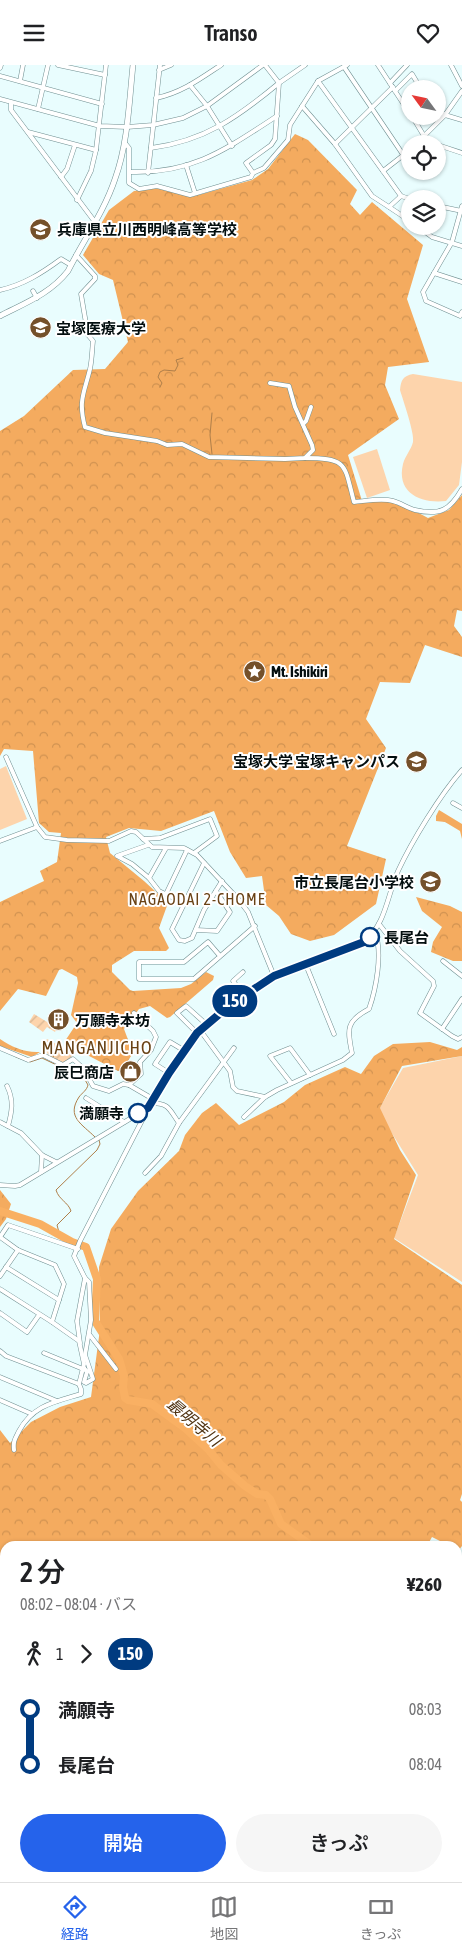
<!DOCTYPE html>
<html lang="ja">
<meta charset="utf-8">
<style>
body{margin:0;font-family:"Asap Condensed","Noto Sans JP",sans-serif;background:#f6f6f6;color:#202124;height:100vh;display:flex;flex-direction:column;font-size:19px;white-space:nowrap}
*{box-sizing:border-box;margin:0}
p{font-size:16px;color:#757577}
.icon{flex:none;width:28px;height:28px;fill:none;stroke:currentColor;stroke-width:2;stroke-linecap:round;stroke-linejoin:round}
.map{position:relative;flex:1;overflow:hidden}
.details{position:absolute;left:0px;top:1476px;width:462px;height:341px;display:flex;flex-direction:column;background:#fff;border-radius:15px 15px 0 0;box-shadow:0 1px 4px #0004}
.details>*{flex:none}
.badge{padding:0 10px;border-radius:16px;font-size:18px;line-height:32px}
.needle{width:32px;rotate:303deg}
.fabs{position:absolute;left:401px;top:15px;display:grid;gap:10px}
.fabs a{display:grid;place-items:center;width:45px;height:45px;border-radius:50%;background:#fff;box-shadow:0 1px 4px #0004;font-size:25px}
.map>.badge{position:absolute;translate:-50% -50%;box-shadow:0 0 0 2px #fff}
.legs{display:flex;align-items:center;gap:8px;height:55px;padding:0 20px;font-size:16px}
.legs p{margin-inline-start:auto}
.overview{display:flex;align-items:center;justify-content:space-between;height:85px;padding:0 20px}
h1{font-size:28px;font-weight:600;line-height:38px}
.button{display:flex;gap:10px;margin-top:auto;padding:10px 20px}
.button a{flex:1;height:58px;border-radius:30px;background:#2563eb;color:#fff;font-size:20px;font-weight:600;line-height:58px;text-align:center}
.button a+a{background:#f6f6f6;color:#202124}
ul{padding:0 20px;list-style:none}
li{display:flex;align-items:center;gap:18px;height:55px;font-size:19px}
li i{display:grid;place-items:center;width:8px;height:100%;margin:0 6px;background:currentColor}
li i::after{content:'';width:12px;height:12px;margin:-6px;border:4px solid;border-radius:50%;background:#fff}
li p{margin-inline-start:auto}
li:first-child i{background:linear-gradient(#0000 50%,currentColor 0)}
li:last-child i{background:linear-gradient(currentColor 50%,#0000 0)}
header{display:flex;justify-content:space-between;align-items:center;height:65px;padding:0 20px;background:#fff;font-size:22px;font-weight:600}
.tabs{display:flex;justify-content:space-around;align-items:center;height:70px;border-top:1px solid #e0e0e0;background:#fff;font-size:14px;color:#757577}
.tabs a{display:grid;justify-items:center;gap:2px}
.tabs .selected{color:#2563eb}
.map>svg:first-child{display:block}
.grass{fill:#fdd4ac}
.forest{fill:url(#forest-crowns)}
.garden{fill:url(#garden-furrows)}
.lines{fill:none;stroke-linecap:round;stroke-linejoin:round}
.stream{stroke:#af7f4a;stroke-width:1}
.river{stroke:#f9b063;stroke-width:8}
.minor-casing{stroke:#6f8f91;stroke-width:5}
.tertiary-casing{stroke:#6f8f91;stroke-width:6}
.minor{stroke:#fff;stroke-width:4}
.tertiary{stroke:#fff;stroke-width:5}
.line-1-casing{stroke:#fff;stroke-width:11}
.line-1{stroke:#003b80;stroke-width:8}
.stop-1-dot{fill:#fff;stroke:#003b80;stroke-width:2.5}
.labels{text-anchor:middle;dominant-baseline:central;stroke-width:4;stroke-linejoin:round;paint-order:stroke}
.poi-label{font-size:15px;font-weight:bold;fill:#030e0f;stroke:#fff;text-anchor:start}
.stop-label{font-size:15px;font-weight:bold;fill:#030e0f;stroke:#fff;text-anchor:start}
.neighbourhood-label{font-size:16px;letter-spacing:1px;fill:#694215;stroke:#fff}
.water-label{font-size:16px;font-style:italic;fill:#4f3211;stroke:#fff}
.quarter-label{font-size:18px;letter-spacing:1px;fill:#694215;stroke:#fff}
</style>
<header><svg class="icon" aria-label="menu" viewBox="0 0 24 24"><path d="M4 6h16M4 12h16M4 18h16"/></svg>Transo<svg class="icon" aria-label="heart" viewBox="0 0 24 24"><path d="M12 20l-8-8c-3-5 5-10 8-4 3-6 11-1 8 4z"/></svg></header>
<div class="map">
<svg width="462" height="1817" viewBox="0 0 462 1817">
<defs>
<pattern id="forest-crowns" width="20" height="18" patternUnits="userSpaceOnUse" patternTransform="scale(1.25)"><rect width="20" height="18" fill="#f4ab5f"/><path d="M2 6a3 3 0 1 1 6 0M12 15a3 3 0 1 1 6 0" fill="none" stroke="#d09251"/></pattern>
<pattern id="garden-furrows" width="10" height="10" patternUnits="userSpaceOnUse" patternTransform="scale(1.25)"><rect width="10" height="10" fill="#fdd4ac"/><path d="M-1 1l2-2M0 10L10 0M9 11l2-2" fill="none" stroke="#d7b593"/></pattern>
</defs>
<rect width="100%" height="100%" fill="#e9fdfe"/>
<g class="grass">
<path d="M413,309l49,8v80l-3,23 -13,16c-25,3 -50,-8 -43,-37 2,-8 8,-14 10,-22 2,-8 -10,-42 -13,-52 1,-10 3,-14 13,-16z"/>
<polygon points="377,384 390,425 367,433 353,392"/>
<polygon points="6,701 27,754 0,765 0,704"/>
<polygon points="462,991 462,1217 394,1173 418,1110 378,1046 403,1003"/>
</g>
<g class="forest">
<polygon points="295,69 308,75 357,125 350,139 360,150 372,137 423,180 407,234 429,297 388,302 385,320 399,354 348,390 362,436 391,433 428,453 449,445 462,430 462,546 457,545 454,561 462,572 462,592 425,580 410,618 380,617 366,654 386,683 347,781 386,794 376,839 334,870 310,876 291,869 279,851 266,840 262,811 246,813 230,787 214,746 161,766 129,763 106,772 110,788 144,816 168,838 159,863 169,883 166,886 134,886 112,900 112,907 130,925 133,926 181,923 191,919 206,907 214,911 213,915 170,952 167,953 150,941 139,944 124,964 133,988 122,1005 118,1006 66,979 65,976 77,958 71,950 78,918 77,912 62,904 59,905 46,931 18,924 0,946 0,837 44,816 40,806 57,797 61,768 49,767 39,758 33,686 4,684 0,691 0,366 24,351 73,305 105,304 128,277 113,215 99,209 83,190 109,145 134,126 156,123 191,132 252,115 268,104"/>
<polygon points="439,745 462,759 462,774 460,766 445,757 436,756 436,751"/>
<polygon points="416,832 450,841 462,847 462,896 453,896 431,887 433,877 442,862 422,846"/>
<path d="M0,974c12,8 25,14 40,13l-8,5 -32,-11z"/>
<polygon points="430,977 457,985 462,982 462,991 402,1001 380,1043 400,1085 416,1110 394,1174 462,1220 462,1429 460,1435 462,1437 462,1481 458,1486 458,1481 450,1481 432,1472 427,1481 5,1481 5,1812 332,1813 331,1817 0,1817 0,1365 10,1378 31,1357 60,1342 91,1332 100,1264 99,1202 111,1164 138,1126 179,1086 185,1070 202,1048 216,1038 239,1060 284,1037 305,1020 345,1002 361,1009 374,991 393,979"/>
<polygon points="0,1125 11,1139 6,1154 0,1162"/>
<polygon points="458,1611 462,1614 462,1723 458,1725"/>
<polygon points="462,1790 462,1817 401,1817 409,1813 458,1812 458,1791"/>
</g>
<g class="garden">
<polygon points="34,949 57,963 55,967 47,962 43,967 29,957"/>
<path d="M47,974l24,13 1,4 -7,7c-11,-2 -27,-12 -18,-24z"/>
</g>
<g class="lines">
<g class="stream">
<polyline points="160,322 162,318 158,312 160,307 164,305 175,306 178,300 176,295 183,293"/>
<polyline points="212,348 210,370 212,389"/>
<path d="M16,992l14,5 12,-4 23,11 9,-4 3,1 11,19c-1,5 -6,8 -9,12 -13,20 3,27 16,40"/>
<polyline points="53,992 61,977"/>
<path d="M60,1171l-3,-11 14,-14c-3,-9 -12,-11 -15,-21l41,-40 3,-6 -1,-4"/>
<polyline points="458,1784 462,1782"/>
<polyline points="390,1817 398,1812"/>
</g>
<g class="river">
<polyline points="0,1146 40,1159 72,1177 86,1182 97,1214 95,1256 119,1294 124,1311 123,1322 125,1333 128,1335 152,1339 185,1363 208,1384 221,1400 245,1421 257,1429 266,1430 270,1434 281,1459 312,1481"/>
<polyline points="458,1726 462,1736"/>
</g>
<defs>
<g id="minor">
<polyline points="58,0 105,10"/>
<polyline points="378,0 410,49"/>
<polyline points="451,0 462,21"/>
<polyline points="344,2 404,91"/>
<polyline points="0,3 1,0"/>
<polyline points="159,5 171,0"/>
<polyline points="0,11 102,39"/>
<polyline points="20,16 23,0"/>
<polyline points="318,16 401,131 410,134"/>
<polyline points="390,18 407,0"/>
<polyline points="190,20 207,41 232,81"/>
<polyline points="395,26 412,9 421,24"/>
<path d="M156,33c25,-5 44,-19 65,-33"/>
<polyline points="0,34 100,61 127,62 153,60 183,53 207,41 263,0"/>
<polyline points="11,38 11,45 95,157"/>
<polyline points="302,41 335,79 372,131 389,142 401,131"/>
<polyline points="38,44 48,0"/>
<polyline points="438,45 445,50 462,55"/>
<polyline points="412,51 424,71 435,79"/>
<polyline points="28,67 96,85"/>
<polyline points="125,78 129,83 129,118 139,124 157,121 190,130 251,112 253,108 246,98 271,80 275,74 279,18 305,0"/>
<polyline points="335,79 393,22"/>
<polyline points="416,79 445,50 462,26"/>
<polyline points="438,80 462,88"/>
<path d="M151,83c54,-7 87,-31 128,-65l-14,-18"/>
<polyline points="186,100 195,128"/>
<polyline points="383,106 410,85"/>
<path d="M130,107c63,2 96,-23 147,-56"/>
<polyline points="148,108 160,0"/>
<polyline points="253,108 264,103 288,75 290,60 318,16 347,0"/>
<polyline points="61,112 67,104 75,80"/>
<polyline points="77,135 91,106 96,85 106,0"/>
<polyline points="438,141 462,146"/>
<polyline points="462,141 452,177 423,227 426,236 460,251 462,247"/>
<polyline points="389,142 410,156"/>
<polyline points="417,161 432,172 462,181"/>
<path d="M76,190l19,21v3l-14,15 7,41 5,6c-1,9 -1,19 -3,28 -6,25 -12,31 -5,58l20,6 52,8 10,4 15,-1 27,13 76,2 20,-1 8,-8 -1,-5 -17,-38 -6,-21 -19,-3"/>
<polyline points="434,208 462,217"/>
<path d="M0,225c23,-5 42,-17 61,-31l10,6"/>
<polyline points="33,226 37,233"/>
<polyline points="303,359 306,356 311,342"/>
<path d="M305,393c43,0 39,6 49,44 12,-1 28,-4 39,-1 8,2 14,7 22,9 25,6 35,0 47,-21"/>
<polyline points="6,692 37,762 45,772 67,775 109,776 131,766 136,767 152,782 184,783 197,790 239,835 248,847 274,911"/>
<polyline points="453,738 462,743"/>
<polyline points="143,774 160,773 210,754 217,771 194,788"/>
<polyline points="0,776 37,762"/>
<polyline points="148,780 117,791 132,799 149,813 159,826 184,838"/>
<polyline points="204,798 172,864 179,875 185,876 192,873 204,845 222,816"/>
<polyline points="149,813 166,783"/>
<polyline points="166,829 187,785"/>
<polyline points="379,859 400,886 433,916 434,921 420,948 452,971 458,974 462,972"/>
<polyline points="196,865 217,866 230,847 216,826"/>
<polyline points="220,891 208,877 184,897 139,897 139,914 194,914 255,861"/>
<polyline points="443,896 462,911"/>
<polyline points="306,900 334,969"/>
<polyline points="243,907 233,916 244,930"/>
<polyline points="442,964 462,934"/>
<polyline points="200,965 230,1006 233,1022 237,1026 265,1032"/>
<polyline points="197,968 177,948 186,941 206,959"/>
<polyline points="0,983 28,995 43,990 63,1000 73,994 84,1004 93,1021 109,1026 123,1019 129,1020 153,1034"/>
<polyline points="169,1008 155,999 170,977 185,986"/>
<polyline points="291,1018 270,991 290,983 310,1010"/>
<polyline points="129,1020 141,1009 140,997 151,985 156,972 153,966 134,948"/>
<path d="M7,1021c7,14 5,26 1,40"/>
<polyline points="86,1033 124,1057"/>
<path d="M151,1038c18,0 18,6 28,20"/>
<path d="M244,1052l21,-20 12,-7 66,-30 9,-7c-5,-24 -6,-32 17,-44 7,-20 14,-56 6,-77"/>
<polyline points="0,1057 21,1068 42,1090 56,1097"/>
<polyline points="41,1107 42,1090"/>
<polyline points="145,1108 161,1091 179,1058 234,983"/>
<polyline points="0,1120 15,1121 20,1120 148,1043"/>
<path d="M0,1172l18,13 37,15 9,19 -12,38 27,19 5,23 -5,20 2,5v5c-26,8 -48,11 -62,37 -4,8 -6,10 -5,19"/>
<polyline points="0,1172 8,1160 78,1184"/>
<polyline points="6,1202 59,1235"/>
<polyline points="0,1211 18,1185"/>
<polyline points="0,1224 52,1257"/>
<polyline points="0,1248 27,1267 39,1250"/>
<polyline points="89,1269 116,1304"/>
<path d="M80,1278l-3,-22 8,-43 -11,-22 6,-15 71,-138 46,-70 21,-19 44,-31 12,-7 90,-34c22,-18 23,-46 34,-71 14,-30 42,-76 64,-101"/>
<polyline points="0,1286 6,1291 79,1319"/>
<polyline points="44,1288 83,1304"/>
<polyline points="84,1303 87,1307 84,1317 86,1318 93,1314 85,1290 91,1255 89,1217 85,1213"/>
<polyline points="0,1312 57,1336"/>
<polyline points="0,1335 32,1349"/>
<polyline points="458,1582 462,1553"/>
<polyline points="458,1595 459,1598 462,1596"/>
<polyline points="458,1779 462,1778"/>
<polyline points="338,1817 363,1814 366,1812"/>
<polyline points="369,1817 375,1812"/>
</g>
<path id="tertiary" d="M0,251c25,-13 50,-22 68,-45 15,-30 36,-59 47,-92 13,-36 14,-76 18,-114"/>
</defs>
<use href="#minor" class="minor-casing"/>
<use href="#tertiary" class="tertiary-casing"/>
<use href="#minor" class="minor"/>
<use href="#tertiary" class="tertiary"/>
</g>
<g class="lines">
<defs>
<polyline id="line-1" points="138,1048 148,1043 169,1008 197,968 230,940 274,911 364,877 370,872"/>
</defs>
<use href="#line-1" class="line-1-casing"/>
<use href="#line-1" class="line-1"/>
</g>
<defs>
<symbol id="school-disc" viewBox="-11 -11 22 22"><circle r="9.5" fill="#74502a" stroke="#fff"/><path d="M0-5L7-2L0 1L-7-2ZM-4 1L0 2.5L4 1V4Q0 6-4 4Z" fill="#fff"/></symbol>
<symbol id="sight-disc" viewBox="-11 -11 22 22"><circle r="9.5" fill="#74502a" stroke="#fff"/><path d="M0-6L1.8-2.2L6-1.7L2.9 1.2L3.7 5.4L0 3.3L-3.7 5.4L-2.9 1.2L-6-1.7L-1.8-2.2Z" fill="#fff"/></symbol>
<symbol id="university-disc" viewBox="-11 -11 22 22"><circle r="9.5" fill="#74502a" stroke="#fff"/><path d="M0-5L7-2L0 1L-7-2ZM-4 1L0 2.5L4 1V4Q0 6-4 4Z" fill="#fff"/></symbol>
<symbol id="building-disc" viewBox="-11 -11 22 22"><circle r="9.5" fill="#74502a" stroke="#fff"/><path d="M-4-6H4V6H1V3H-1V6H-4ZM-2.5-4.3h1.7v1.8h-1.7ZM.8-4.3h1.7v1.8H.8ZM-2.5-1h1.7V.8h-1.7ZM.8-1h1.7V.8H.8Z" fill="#fff"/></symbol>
<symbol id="shop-disc" viewBox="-11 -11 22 22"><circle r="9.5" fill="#74502a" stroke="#fff"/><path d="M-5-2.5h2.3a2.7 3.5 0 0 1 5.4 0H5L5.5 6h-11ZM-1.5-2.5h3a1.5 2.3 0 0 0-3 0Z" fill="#fff"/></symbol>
</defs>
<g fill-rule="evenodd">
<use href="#school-disc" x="28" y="152" width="25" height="25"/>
<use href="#school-disc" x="28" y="250" width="25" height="25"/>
<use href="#sight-disc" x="242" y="594" width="25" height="25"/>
<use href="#university-disc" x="404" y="684" width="25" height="25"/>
<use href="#school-disc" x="418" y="804" width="25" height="25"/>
<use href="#building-disc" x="46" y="942" width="25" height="25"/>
<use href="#shop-disc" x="118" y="994" width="25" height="25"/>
</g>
<g class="stop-1-dot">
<circle cx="370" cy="872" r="9"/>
<circle cx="138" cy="1048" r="9"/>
</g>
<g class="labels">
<g class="poi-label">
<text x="57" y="164">兵庫県立川西明峰高等学校</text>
<text x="56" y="263">宝塚医療大学</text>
<text x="271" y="606">Mt. Ishikiri</text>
<text x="400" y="696" text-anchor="end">宝塚大学 宝塚キャンパス</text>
<text x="414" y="817" text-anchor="end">市立長尾台小学校</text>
<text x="75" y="955">万願寺本坊</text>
<text x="114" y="1007" text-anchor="end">辰巳商店</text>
</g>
<g class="stop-label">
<text x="384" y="872">長尾台</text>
<text x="124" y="1048" text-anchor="end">満願寺</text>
</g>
<g class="neighbourhood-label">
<text x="197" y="834">NAGAODAI 2-CHOME</text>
</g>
<g class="water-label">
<text transform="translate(194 1357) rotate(40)">最明寺川</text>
</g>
<g class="quarter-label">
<text x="97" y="982">MANGANJICHO</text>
</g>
</g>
</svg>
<div class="fabs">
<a><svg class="needle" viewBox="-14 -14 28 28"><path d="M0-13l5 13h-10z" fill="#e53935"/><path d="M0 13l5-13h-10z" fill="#757577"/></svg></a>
<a><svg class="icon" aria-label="locate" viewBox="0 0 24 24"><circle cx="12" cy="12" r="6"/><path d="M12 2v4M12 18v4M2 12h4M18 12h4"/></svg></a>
<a><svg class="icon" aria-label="layers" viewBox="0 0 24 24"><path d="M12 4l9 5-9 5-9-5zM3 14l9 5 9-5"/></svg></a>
</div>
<b class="badge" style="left:235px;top:936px;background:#003b80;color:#fff">150</b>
<section class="details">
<div class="overview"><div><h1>2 分</h1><p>08:02 – 08:04 · バス</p></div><b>¥260</b></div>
<div class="legs"><svg class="icon" aria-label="walk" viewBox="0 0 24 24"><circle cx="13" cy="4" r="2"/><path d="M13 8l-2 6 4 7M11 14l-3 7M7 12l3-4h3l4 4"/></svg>1<svg class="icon" aria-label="forward" viewBox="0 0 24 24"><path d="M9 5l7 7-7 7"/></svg><b class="badge" style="background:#003b80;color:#fff">150</b></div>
<ul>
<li><i style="color:#003b80"></i><b>満願寺</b><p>08:03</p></li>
<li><i style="color:#003b80"></i><b>長尾台</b><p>08:04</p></li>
</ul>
<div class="button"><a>開始</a><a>きっぷ</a></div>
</section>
</div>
<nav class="tabs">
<a class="selected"><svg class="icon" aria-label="directions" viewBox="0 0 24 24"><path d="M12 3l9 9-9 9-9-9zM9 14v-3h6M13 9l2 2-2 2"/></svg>経路</a>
<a><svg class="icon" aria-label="map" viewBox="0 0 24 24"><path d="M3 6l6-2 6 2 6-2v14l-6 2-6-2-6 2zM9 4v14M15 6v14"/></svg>地図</a>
<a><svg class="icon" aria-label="tickets" viewBox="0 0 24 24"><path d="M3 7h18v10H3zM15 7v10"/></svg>きっぷ</a>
</nav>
